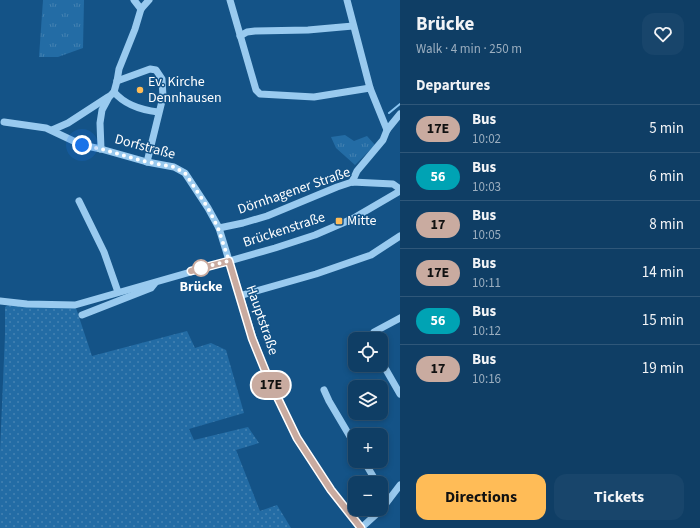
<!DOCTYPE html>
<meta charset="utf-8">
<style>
body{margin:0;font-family:"Source Sans 3",sans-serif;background:#18456b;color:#f1f3f6;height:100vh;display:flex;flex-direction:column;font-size:15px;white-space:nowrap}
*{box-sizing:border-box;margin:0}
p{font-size:13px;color:#9baebf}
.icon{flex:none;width:22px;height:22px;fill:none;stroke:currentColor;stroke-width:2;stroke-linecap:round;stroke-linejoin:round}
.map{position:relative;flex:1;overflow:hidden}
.drawer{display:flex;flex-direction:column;background:#0f3e65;width:300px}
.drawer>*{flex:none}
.badge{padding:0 8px;border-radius:13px;font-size:14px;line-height:26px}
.buttons{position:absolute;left:348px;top:332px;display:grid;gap:8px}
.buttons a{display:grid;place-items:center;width:40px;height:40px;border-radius:8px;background:#0f3e65;box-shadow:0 2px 6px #0003,0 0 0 1px #2f5779;font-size:20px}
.you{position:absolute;width:20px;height:20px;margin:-10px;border:3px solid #fff;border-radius:50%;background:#1a73e8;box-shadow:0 0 0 6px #1a73e833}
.map>.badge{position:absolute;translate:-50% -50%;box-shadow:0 0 0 2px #fff}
h2{padding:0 16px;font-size:15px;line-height:36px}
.round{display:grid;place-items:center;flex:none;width:42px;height:42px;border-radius:12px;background:#18456b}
.head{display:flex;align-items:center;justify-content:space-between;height:68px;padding:0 16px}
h1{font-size:19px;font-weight:700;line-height:30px}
.cta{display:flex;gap:8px;margin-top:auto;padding:8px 16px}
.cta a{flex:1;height:46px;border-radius:12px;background:#ffbc57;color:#111;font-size:16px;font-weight:700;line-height:46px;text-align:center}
.cta a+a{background:#18456b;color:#f1f3f6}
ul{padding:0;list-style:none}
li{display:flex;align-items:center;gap:12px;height:48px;padding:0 16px;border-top:1px solid #2f5779}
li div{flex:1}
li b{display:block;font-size:15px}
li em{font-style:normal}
li .badge{min-width:44px;font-weight:700;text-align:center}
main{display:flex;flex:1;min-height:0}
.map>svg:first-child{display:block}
.grass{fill:url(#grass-dots)}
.park{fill:url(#park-tufts)}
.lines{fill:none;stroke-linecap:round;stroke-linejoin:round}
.stream{stroke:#8bc6f2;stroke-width:2}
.minor{stroke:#99caef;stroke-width:7}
.line-casing{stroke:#fff;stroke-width:9}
.line{stroke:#c9aba0;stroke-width:6}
.walk{stroke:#fff;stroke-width:4;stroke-dasharray:0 7.2}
.poi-dot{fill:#ffbc57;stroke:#145387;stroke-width:1.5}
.stop-dot{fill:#fff;stroke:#c9aba0;stroke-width:2}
.labels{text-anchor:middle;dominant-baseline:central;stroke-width:3;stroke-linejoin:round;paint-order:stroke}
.poi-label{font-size:14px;fill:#fff;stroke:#145387;text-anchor:start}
.street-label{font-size:14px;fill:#fff;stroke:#145387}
.stop-label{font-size:14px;font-weight:bold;fill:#fff;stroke:#145387}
</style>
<main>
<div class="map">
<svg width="400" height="528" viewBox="0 0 400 528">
<defs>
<pattern id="grass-dots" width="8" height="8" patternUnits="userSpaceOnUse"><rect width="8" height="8" fill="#236ca5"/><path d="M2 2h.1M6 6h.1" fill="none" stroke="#4482b2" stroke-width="1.8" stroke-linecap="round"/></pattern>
<pattern id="park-tufts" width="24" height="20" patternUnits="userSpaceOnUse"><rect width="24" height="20" fill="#236ca5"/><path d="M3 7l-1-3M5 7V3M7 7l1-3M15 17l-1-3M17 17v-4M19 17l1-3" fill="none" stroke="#4482b2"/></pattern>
</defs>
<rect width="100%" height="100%" fill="#145387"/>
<polygon class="grass" points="11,303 75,305 92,356 187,331 195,348 211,343 226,350 244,413 189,429 194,440 248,427 259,443 236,450 260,511 277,505 291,528 0,528 0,451 5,335 5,307"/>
<g class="park">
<polygon points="43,0 84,0 83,48 58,57 39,57"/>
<polygon points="345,135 354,141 367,136 375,145 355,165 336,148 331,137"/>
</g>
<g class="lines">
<polyline class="stream" points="389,113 400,104"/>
<g class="minor">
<polyline points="134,0 141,9"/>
<polyline points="230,0 256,90 260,94 314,97 370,88"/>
<polyline points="347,0 370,88 387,130"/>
<polyline points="240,36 247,32 255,31 308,30 353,26"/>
<polyline points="117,81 150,69 156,70 162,79 163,97 147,162"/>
<path d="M114,92c11,13 27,18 44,20"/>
<polyline points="4,122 46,128 82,145 101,149 147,162 174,167 185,173 208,208 219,228 253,338 269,380 297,439 331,490 361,528"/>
<polyline points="52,130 68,123 108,97"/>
<polyline points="101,149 100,123 102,110 109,97 114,92 117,81 119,69 135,29 141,9 149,0"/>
<polyline points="352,182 357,171 383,140 387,130 400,114"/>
<polyline points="79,201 104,252 118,292"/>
<polyline points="219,228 243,223 267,216 337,187 352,182 393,184 400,189"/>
<polyline points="239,296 316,274 371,255 400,236"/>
<polyline points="0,301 27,304 75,305 275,248 315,235 352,219 400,191"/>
<polyline points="82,315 151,288 155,283"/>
<polyline points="370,339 374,332 400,318"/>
<polyline points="381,361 400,394"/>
<polyline points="324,390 329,401 355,445"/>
<polyline points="364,461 377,483"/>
<polyline points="381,489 388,500"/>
<polyline points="361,528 381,510 400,485"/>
</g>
</g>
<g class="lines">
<defs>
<polyline id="line" points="191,271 229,261 252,338 269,380 297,438 331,490 361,528"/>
</defs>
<use href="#line" class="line-casing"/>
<use href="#line" class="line"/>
<polyline class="walk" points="82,145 101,149 147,162 174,167 185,173 208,208 218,228 229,261 201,268"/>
</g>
<g class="poi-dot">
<circle cx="140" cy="90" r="4"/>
<rect x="335" y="217" width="8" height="8" rx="2"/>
</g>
<circle class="stop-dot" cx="201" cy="268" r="8"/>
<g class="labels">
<g class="poi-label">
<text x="148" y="82">Ev. Kirche<tspan x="148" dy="16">Dennhausen</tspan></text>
<text x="347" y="221">Mitte</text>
</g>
<g class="street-label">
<text transform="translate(145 147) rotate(15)">Dorfstraße</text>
<text transform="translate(294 191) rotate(-19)">Dörnhagener Straße</text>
<text transform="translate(284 230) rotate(-18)">Brückenstraße</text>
<text transform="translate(262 320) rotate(71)">Hauptstraße</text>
</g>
<g class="stop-label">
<text x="201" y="287">Brücke</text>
</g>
</g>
</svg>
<div class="buttons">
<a><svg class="icon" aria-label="locate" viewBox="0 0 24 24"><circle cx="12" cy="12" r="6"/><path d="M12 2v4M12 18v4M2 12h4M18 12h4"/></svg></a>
<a><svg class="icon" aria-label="layers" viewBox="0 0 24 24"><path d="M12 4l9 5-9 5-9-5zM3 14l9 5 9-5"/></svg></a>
<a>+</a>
<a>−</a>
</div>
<div class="you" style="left:82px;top:145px"></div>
<b class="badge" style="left:271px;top:385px;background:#c9aba0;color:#111">17E</b>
</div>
<section class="drawer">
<div class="head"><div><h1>Brücke</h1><p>Walk · 4 min · 250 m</p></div><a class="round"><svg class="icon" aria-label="heart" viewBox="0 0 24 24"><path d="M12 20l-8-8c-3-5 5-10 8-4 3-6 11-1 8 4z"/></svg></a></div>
<h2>Departures</h2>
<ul>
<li><span class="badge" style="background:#c9aba0;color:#111">17E</span><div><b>Bus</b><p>10:02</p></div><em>5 min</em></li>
<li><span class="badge" style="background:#00a3b4;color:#fff">56</span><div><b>Bus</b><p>10:03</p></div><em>6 min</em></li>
<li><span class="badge" style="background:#c9aba0;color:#111">17</span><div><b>Bus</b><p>10:05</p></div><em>8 min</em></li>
<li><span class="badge" style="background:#c9aba0;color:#111">17E</span><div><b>Bus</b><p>10:11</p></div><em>14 min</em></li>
<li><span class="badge" style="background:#00a3b4;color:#fff">56</span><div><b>Bus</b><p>10:12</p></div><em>15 min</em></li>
<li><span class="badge" style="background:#c9aba0;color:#111">17</span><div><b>Bus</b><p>10:16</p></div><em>19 min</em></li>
</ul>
<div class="cta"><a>Directions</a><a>Tickets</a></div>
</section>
</main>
